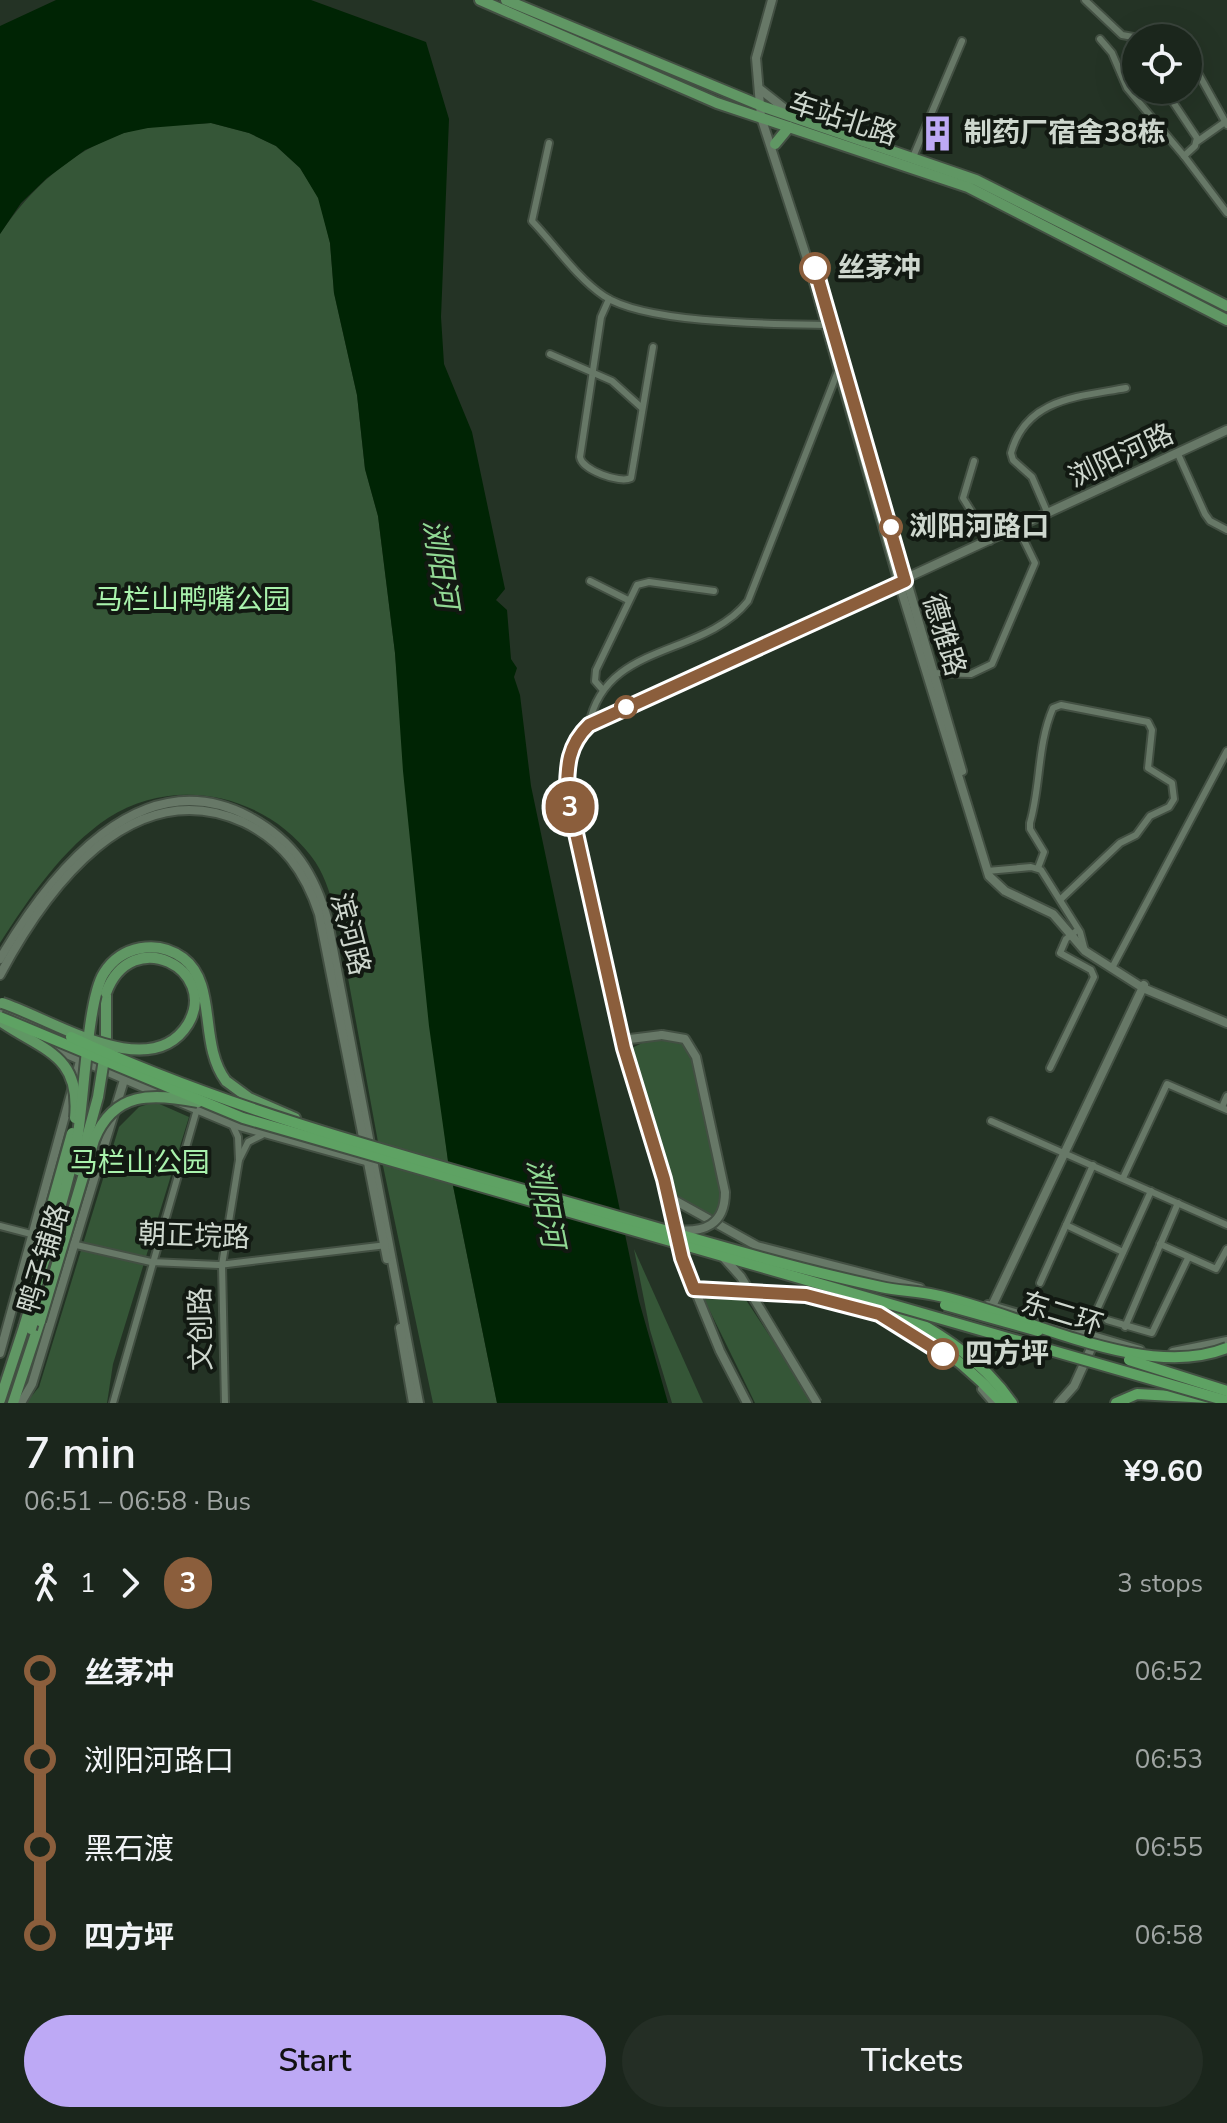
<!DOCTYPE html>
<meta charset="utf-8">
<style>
body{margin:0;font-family:"Nunito Sans","Noto Sans SC",sans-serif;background:#242e25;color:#f1f3f6;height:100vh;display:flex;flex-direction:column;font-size:30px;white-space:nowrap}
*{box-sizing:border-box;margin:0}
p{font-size:26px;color:#a0a5a3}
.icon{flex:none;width:44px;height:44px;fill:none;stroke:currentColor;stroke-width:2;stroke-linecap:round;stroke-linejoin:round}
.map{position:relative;height:1403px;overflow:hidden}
.drawer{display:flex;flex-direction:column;background:#1b261c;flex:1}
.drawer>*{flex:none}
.badge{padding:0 16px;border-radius:26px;font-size:28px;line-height:52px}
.controls{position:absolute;left:1122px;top:24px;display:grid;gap:16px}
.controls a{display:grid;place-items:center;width:80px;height:80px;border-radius:50%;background:#1b261c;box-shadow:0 8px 32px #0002,0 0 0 2px #39433b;font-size:40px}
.map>.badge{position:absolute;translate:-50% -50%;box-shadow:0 0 0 4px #fff}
.legs{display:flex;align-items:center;gap:12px;height:88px;padding:0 24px;font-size:26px}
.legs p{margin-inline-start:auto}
.overview{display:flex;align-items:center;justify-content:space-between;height:136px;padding:0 24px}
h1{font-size:44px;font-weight:600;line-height:60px}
.action{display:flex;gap:16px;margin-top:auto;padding:16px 24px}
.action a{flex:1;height:92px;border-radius:48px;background:#bda9f5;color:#111;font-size:32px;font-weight:600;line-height:92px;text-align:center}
.action a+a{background:#242e25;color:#f1f3f6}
ul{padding:0 24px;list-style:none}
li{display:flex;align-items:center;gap:28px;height:88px;font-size:30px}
li i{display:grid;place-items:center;width:12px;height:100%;margin:0 10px;background:currentColor}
li i::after{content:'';width:20px;height:20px;margin:-10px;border:6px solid;border-radius:50%;background:#1b261c}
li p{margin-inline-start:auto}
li:first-child i{background:linear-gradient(#0000 50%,currentColor 0)}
li:last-child i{background:linear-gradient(currentColor 50%,#0000 0)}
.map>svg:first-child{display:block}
.green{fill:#355637}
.water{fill:#002404}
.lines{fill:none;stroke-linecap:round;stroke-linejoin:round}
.minor-casing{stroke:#435043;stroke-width:10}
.tertiary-casing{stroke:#435043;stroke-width:12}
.primary-casing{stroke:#435043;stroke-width:14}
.trunk-casing{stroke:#435043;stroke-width:14}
.minor{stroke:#677867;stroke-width:6}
.tertiary{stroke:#677867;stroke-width:8}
.primary{stroke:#609764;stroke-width:10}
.trunk{stroke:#5ea263;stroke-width:10}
.tertiary-bridge-casing{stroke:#435043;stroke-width:12;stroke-linecap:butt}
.primary-bridge-casing{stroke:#435043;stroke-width:14;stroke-linecap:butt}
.trunk-bridge-casing{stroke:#435043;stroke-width:14;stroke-linecap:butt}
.tertiary-bridge{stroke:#677867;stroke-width:8}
.primary-bridge{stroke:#609764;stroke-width:10}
.trunk-bridge{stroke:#5ea263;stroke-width:10}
.line-1-casing{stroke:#fff;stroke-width:18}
.line-1{stroke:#8b5e3c;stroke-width:12}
.stop-1-dot{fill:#fff;stroke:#8b5e3c;stroke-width:4}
.labels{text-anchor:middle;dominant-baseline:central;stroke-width:8;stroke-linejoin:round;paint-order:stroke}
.street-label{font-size:28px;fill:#ced7ce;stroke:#121912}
.poi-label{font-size:28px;font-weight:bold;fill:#ced7ce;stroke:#121912;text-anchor:start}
.stop-label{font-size:28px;font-weight:bold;fill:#ced7ce;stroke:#121912;text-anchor:start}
.park-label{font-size:28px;fill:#a9f2ac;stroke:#121912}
.water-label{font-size:30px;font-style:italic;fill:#91d994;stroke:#121912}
</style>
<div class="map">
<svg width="1227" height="1403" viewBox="0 0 1227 1403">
<rect width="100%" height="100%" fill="#243325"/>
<g class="green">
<path d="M211,123l38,10 27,13 24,22 19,30 11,45 4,50 23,102 8,74 13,47 17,137 22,250 31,258 49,242h-64l-55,-261 -42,-230c-7,-20 -12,-40 -25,-56 -47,-62 -137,-81 -203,-38 -45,30 -79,80 -108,125v-709c30,-45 71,-83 124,-101 27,-9 58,-8 87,-10z"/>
<polygon points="670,1037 683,1043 696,1066 723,1191 721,1210 713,1219 677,1199 628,1050 646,1041"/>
<polygon points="155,1102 189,1117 113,1364 107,1403 26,1403 39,1387 119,1127 139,1107"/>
<polygon points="634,1249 703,1403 672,1403 650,1330"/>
<polygon points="704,1299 746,1300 814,1403 755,1403"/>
</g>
<polygon class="water" points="56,0 311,0 426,42 449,119 441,317 444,364 472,432 505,589 496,600 507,610 511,659 517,668 514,677 520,695 531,786 639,1301 668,1403 497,1403 448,1161 429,1026 403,771 395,653 378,516 365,469 357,395 334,293 330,243 318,198 300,168 276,146 249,133 211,123 148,128 124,133 85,150 47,178 21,203 0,234 0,26"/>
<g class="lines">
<defs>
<g id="minor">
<polyline points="1085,0 1122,35 1139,38"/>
<polyline points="1100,39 1112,53 1127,88 1184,156"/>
<polyline points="1188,55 1227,125"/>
<polyline points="1165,90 1197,138 1195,146 1184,156 1227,213"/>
<polyline points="1198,141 1225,122"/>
<path d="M549,143l-17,78c23,24 44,56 72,75 42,28 170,28 223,29"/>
<polyline points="913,157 962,41"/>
<path d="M609,299l-8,18 -21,140c2,13 40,27 51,21l22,-131"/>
<polyline points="550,354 612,381 642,408"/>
<polyline points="1178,454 1205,514 1210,521 1227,530"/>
<polyline points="974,461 963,498 990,541"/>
<path d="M1048,514l-16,-37 -19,-17 -2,-7c15,-55 67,-56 115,-65"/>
<polyline points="590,581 628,600"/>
<polyline points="932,673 971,674 992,664 1035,563 1018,528"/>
<polyline points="602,689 595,681 596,670 637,585 649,582 714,591"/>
<path d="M589,725c16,-84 114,-67 159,-124l90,-230"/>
<path d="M1038,868l6,-16 -14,-23v-6c11,-38 7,-78 23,-115l8,-3 87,17 4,8 -4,38 24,15 2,16 -5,8 -19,9 -14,19 -16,8 -59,56"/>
<polyline points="987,871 1031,867 1041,870 1080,932 1085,951"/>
<polyline points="1113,966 1227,751"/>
<polyline points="1050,1068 1094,977 1091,970 1060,953 1066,939 1075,932"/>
<polyline points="1222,1107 1227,1096"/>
<polyline points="991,1121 1227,1225"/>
<polyline points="239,1160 248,1142 262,1135"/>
<polyline points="1123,1178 1167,1084 1227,1110"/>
<polyline points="1066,1225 1123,1252"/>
<polyline points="0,1226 35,1235"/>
<polyline points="50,1239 151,1262 219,1265 387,1245"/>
<polyline points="1160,1244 1216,1269 1227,1249"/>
<polyline points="1040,1283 1093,1165"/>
<polyline points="1096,1312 1151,1191"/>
<polyline points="1107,1320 1152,1333 1188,1258"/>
<polyline points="1125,1327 1178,1203"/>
<polyline points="113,1403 197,1109"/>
<polyline points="225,1403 222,1265 239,1160 238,1137 232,1124"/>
</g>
<g id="tertiary">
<polyline points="772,0 756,58 761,117 810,268 899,583 989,876 1005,891 1053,914 1085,951 1143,988 1227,1023"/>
<polyline points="761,90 794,116"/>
<polyline points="831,320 962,771"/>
<path d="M0,959c49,-84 140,-201 250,-142 44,24 65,57 78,105l91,481"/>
<path d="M0,975c46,-86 131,-203 243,-153 40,19 62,50 76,92l68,345"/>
<polyline points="0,1009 57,1036"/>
<polyline points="622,1040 662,1035"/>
<polyline points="48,1046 164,1096"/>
<polyline points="177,1101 232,1124 369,1162"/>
<polyline points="667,1196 757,1246 920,1288"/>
<polyline points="694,1289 806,1295 875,1312"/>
<polyline points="988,1305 1140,1350"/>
<polyline points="992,1306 1144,985"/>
<polyline points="400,1328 413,1403"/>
<polyline points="904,1329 936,1350"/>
<polyline points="1173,1352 1227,1341"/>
<polyline points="0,1353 80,1061"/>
<polyline points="982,1389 994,1403"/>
<polyline points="21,1403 32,1384 124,1080"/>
<path d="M747,1403l-27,-52 -38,-93 -18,-79 -40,-131 -57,-255c0,-31 3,-56 32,-73l628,-290"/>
<polyline points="1059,1403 1074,1386 1094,1342"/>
</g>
<g id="primary">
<polyline points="480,0 717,103 968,187 1227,320"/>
<polyline points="506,0 764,107 976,180 1227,306"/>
<polyline points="775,144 789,127"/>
<polyline points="106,1040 106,993"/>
<polyline points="226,1081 249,1098 295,1118"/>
<polyline points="0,1400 24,1327"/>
<polyline points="13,1403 40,1321"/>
</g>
<g id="trunk">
<path d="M830,1291c68,23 124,59 172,112"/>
<path d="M891,1306c47,27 89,51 121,97"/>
<polyline points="1116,1403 1137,1394 1209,1398"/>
</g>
</defs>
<use href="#minor" class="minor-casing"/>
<use href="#tertiary" class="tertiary-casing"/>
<use href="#primary" class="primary-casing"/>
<use href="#trunk" class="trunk-casing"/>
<use href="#minor" class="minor"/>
<use href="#tertiary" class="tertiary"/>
<use href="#primary" class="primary"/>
<use href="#trunk" class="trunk"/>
<defs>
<g id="tertiary-bridge">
<path d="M662,1035l23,4 11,18 29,135c0,33 -21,41 -50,38"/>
<polyline points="724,1258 741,1277 817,1403"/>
</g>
<g id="primary-bridge">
<path d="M2,1003c48,15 148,83 186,21 32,-54 -56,-101 -82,-31"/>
<path d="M0,1021c43,30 81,33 75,97"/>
<polyline points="78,1170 98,1097 105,1053"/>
<polyline points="33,1272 72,1133"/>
<path d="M40,1321l54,-181c20,-49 58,-47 104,-38"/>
<path d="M24,1327c18,-61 40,-124 53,-187 7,-37 10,-141 27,-167 17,-27 53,-34 79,-15 35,26 15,86 43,123"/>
<polyline points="31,1329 37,1308"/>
</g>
<g id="trunk-bridge">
<polyline points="0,1017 243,1118 1227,1401"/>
<path d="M71,1037c145,67 299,110 453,153 118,32 236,71 357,97 17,4 36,4 54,8 87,18 208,87 292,53"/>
<polyline points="945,1305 1038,1331"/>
<polyline points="1129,1360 1227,1391"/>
</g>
</defs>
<use href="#tertiary-bridge" class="tertiary-bridge-casing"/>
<use href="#primary-bridge" class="primary-bridge-casing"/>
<use href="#trunk-bridge" class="trunk-bridge-casing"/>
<use href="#tertiary-bridge" class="tertiary-bridge"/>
<use href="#primary-bridge" class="primary-bridge"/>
<use href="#trunk-bridge" class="trunk-bridge"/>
</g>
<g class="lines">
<defs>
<path id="line-1" d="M815,268l90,313 -316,144c-21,20 -22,41 -22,68l57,255 40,131 18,79 12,31 112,6 73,19 64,40"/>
</defs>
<use href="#line-1" class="line-1-casing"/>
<use href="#line-1" class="line-1"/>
</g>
<defs>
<symbol id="building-bare" viewBox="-9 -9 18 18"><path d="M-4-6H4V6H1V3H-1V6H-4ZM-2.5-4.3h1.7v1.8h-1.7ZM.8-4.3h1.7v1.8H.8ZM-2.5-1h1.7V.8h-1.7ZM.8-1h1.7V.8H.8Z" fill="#bda9f5" stroke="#121912" stroke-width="2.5" paint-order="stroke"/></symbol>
</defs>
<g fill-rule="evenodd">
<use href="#building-bare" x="912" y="108" width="51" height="51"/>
</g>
<g class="stop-1-dot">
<circle cx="815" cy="268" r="14"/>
<circle cx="891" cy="527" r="10"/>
<circle cx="626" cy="707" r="10"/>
<circle cx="943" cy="1354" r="14"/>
</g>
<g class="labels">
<g class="street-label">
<text transform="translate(843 119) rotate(18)">车站北路</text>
<text transform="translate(1121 456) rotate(-25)">浏阳河路</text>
<text transform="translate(944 635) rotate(73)">德雅路</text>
<text transform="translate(350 934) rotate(76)">滨河路</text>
<text transform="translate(194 1236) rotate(2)">朝正垸路</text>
<text transform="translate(44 1259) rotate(-73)">鸭子铺路</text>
<text transform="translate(1062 1314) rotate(17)">东二环</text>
<text transform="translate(201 1329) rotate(-91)">文创路</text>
</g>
<g class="poi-label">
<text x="964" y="133">制药厂宿舍38栋</text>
</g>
<g class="stop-label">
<text x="837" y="268">丝茅冲</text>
<text x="909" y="527">浏阳河路口</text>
<text x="965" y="1354">四方坪</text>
</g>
<g class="park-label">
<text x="193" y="600">马栏山鸭嘴公园</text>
<text x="140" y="1163">马栏山公园</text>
</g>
<g class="water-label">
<text transform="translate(440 564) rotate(81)">浏阳河</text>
<text transform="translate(545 1203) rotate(79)">浏阳河</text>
</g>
</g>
</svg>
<div class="controls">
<a><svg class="icon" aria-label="locate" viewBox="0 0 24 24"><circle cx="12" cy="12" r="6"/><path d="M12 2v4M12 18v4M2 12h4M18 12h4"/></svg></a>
</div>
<b class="badge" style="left:570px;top:807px;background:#8b5e3c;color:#fff">3</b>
</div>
<section class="drawer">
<div class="overview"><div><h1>7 min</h1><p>06:51 – 06:58 · Bus</p></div><b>¥9.60</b></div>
<div class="legs"><svg class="icon" aria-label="walk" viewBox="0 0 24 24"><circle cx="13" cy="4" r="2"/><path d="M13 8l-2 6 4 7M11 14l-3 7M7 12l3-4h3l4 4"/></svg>1<svg class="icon" aria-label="forward" viewBox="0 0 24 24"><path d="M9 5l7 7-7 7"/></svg><b class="badge" style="background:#8b5e3c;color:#fff">3</b><p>3 stops</p></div>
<ul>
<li><i style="color:#8b5e3c"></i><b>丝茅冲</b><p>06:52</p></li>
<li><i style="color:#8b5e3c"></i><span>浏阳河路口</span><p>06:53</p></li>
<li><i style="color:#8b5e3c"></i><span>黑石渡</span><p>06:55</p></li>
<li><i style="color:#8b5e3c"></i><b>四方坪</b><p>06:58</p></li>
</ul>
<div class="action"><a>Start</a><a>Tickets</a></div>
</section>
